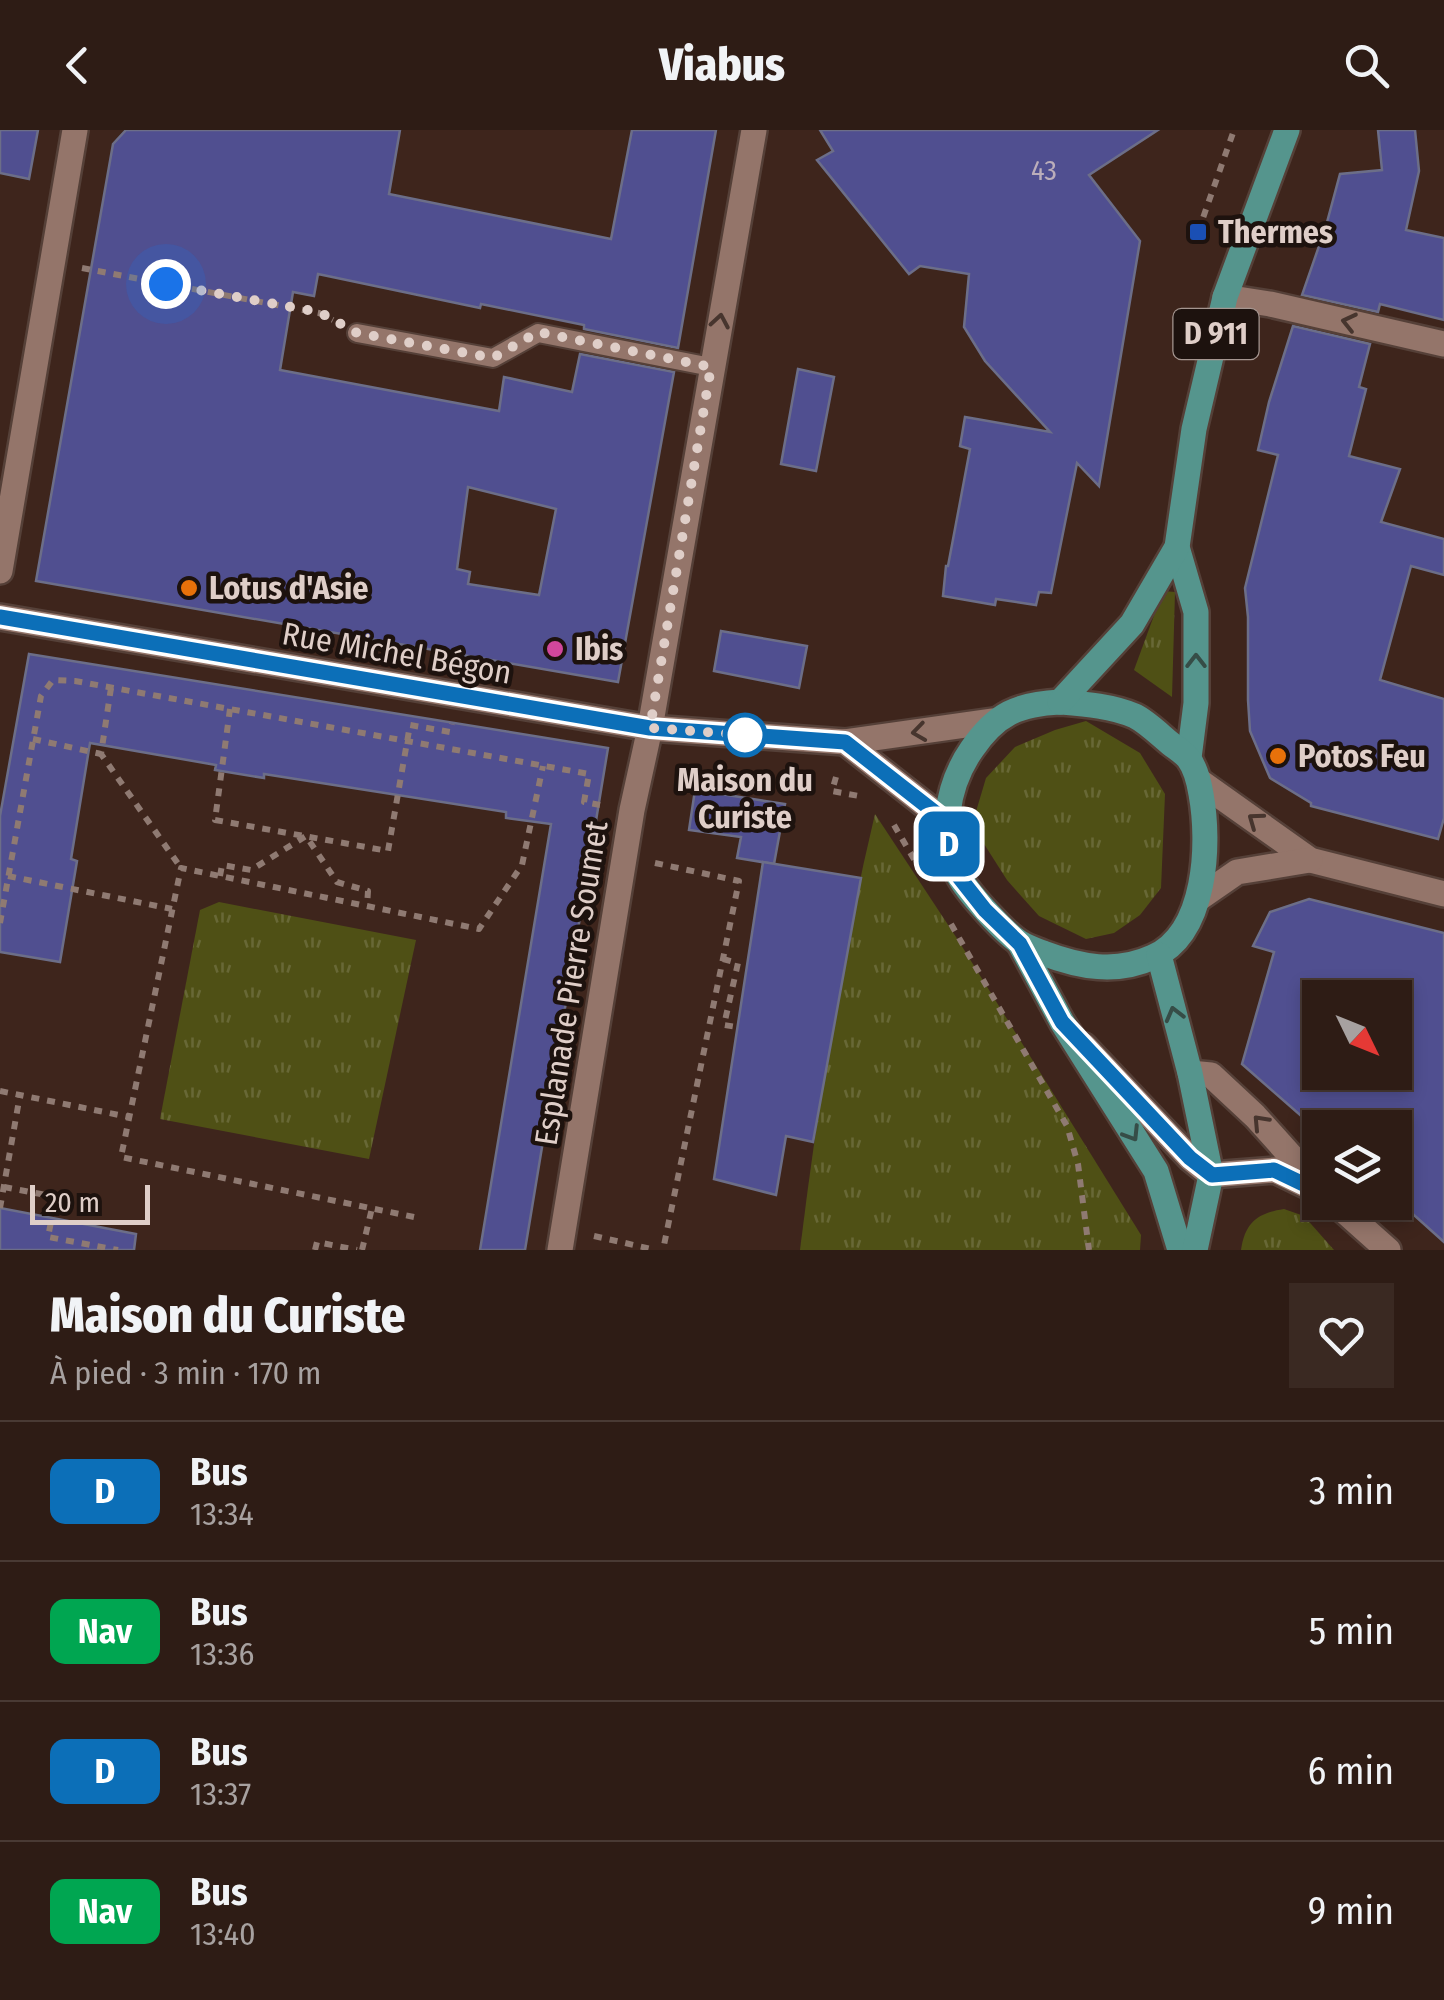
<!DOCTYPE html>
<html lang="fr">
<meta charset="utf-8">
<style>
body{margin:0;font-family:"Fira Sans Condensed",sans-serif;background:#3a2922;color:#f1f3f6;height:100vh;display:flex;flex-direction:column;font-size:38px;white-space:nowrap}
*{box-sizing:border-box;margin:0}
p{font-size:32px;color:#a7a1a0}
.icon{flex:none;width:55px;height:55px;fill:none;stroke:currentColor;stroke-width:2;stroke-linecap:round;stroke-linejoin:round}
.map{position:relative;height:1120px;overflow:hidden}
.drawer{display:flex;flex-direction:column;background:#2e1c15;flex:1}
.drawer>*{flex:none}
.badge{padding:0 20px;border-radius:15px;font-size:35px;line-height:65px}
.needle{width:65px;rotate:133deg}
.fabs{position:absolute;left:1302px;top:850px;display:grid;gap:20px}
.fabs a{display:grid;place-items:center;width:110px;height:110px;border-radius:0px;background:#2e1c15;box-shadow:0 5px 15px #0003,0 0 0 2px #493a34;font-size:50px}
.scale{position:absolute;left:30px;bottom:25px;width:120px;box-sizing:border-box;padding-left:10px;border:5px solid #dfcec8;border-top:0;font-size:28px;line-height:35px;white-space:nowrap;color:#dfcec8;-webkit-text-stroke:8px #1d120e;paint-order:stroke}
.you{position:absolute;width:50px;height:50px;margin:-25px;border:8px solid #fff;border-radius:50%;background:#1a73e8;box-shadow:0 0 0 15px #1a73e833}
.map>.badge{position:absolute;translate:-50% -50%;box-shadow:0 0 0 5px #fff}
.round{display:grid;place-items:center;flex:none;width:105px;height:105px;border-radius:0px;background:#3a2922}
.headline{display:flex;align-items:center;justify-content:space-between;height:170px;padding:0 50px}
h1{font-size:48px;font-weight:800;line-height:75px}
ul{padding:0;list-style:none}
li{display:flex;align-items:center;gap:30px;height:140px;padding:0 50px;border-top:2px solid #493a34}
li div{flex:1}
li b{display:block;font-size:38px}
li em{font-style:normal}
li .badge{min-width:110px;font-weight:700;text-align:center}
header{display:flex;justify-content:space-between;align-items:center;height:130px;padding:0 50px;background:#2e1c15;font-size:45px;font-weight:800}
.map>svg:first-child{display:block}
.grass{fill:url(#grass-tufts)}
.building{fill:#504f90;stroke:#6c6e88;stroke-width:2.5;fill-rule:evenodd}
.lines{fill:none;stroke-linecap:round;stroke-linejoin:round}
.service-casing{stroke:#554038;stroke-width:22}
.minor-casing{stroke:#554038;stroke-width:30}
.tertiary-casing{stroke:#554038;stroke-width:30}
.secondary-casing{stroke:#554038;stroke-width:30}
.primary-casing{stroke:#554038;stroke-width:30}
.path{stroke:#8f7a72;stroke-width:6;stroke-dasharray:8 8;stroke-linecap:butt}
.service{stroke:#94756a;stroke-width:18}
.minor{stroke:#94756a;stroke-width:25}
.tertiary{stroke:#94756a;stroke-width:25}
.secondary{stroke:#94756a;stroke-width:25}
.primary{stroke:#55958d;stroke-width:25}
.oneway{stroke:#47352e}
.oneway2{stroke:#364d47}
.line-casing{stroke:#fff;stroke-width:22}
.line{stroke:#0c6fb8;stroke-width:15}
.walk{stroke:#dfcec8;stroke-width:10;stroke-dasharray:0 18}
.transit-dot{fill:#1a4fb4;stroke:#1d120e;stroke-width:4}
.food-dot{fill:#e8710a;stroke:#1d120e;stroke-width:4}
.hotel-dot{fill:#d1479c;stroke:#1d120e;stroke-width:4}
.stop-dot{fill:#fff;stroke:#0c6fb8;stroke-width:5}
.labels{text-anchor:middle;dominant-baseline:central;stroke-width:9;stroke-linejoin:round;paint-order:stroke}
.number-label{font-size:28px;fill:#bbaeba}
.shield{fill:#1d120e;stroke:#a59690;stroke-width:2.5}
.shield-label{font-size:30px;font-weight:bold;fill:#dfcec8}
.poi-label{font-size:32px;font-weight:bold;fill:#dfcec8;stroke:#1d120e;text-anchor:start}
.street-label{font-size:32px;fill:#dfcec8;stroke:#1d120e}
.stop-label{font-size:32px;font-weight:bold;fill:#dfcec8;stroke:#1d120e}
</style>
<header><svg class="icon" aria-label="back" viewBox="0 0 24 24"><path d="M15 5l-7 7 7 7"/></svg>Viabus<svg class="icon" aria-label="search" viewBox="0 0 24 24"><circle cx="10" cy="10" r="6"/><path d="M15 15l6 6"/></svg></header>
<div class="map">
<svg width="1444" height="1120" viewBox="0 0 1444 1120">
<defs>
<pattern id="grass-tufts" width="24" height="20" patternUnits="userSpaceOnUse" patternTransform="scale(2.5)"><rect width="24" height="20" fill="#4f5015"/><path d="M3 7l-1-3M5 7V3M7 7l1-3M15 17l-1-3M17 17v-4M19 17l1-3" fill="none" stroke="#686836"/></pattern>
</defs>
<rect width="100%" height="100%" fill="#3e251c"/>
<g class="grass">
<polygon points="1163,461 1175,462 1172,567 1134,540"/>
<polygon points="1086,591 1140,623 1165,664 1161,758 1140,785 1114,803 1086,809 1039,786 1007,750 972,695 986,648 1015,617 1055,600"/>
<path d="M875,684l83,126 183,295 -1,15h-340c18,-146 41,-293 75,-436z"/>
<polygon points="219,772 416,810 369,1029 160,989 200,780"/>
<path d="M1284,1079l20,7 30,34h-93c4,-28 17,-37 43,-41z"/>
</g>
<g class="building">
<polygon points="0,0 38,0 29,49 0,43"/>
<path d="M126,0h274l-11,64 222,45 21,-109h84l-38,218 -94,-19v-4l-103,-21 -1,4 -162,-34 -4,22 -21,-4 -13,78 219,41 5,-34 68,15 8,-38 94,18 -56,310 -582,-101 77,-437zM468,357l88,22 -17,86 -71,-11 2,-12 -13,-3z"/>
<polygon points="820,0 1158,0 1089,45 1140,111 1099,356 1077,333 1051,463 1039,462 1036,475 996,469 995,475 943,466 946,436 948,436 970,319 960,316 965,287 1050,302 985,231 964,197 969,144 920,136 909,144 817,30 833,21"/>
<polygon points="1378,0 1415,0 1419,41 1406,100 1444,108 1444,190 1380,174 1378,182 1302,165 1326,96 1340,44 1382,40"/>
<polygon points="1293,196 1370,214 1359,257 1366,259 1349,326 1400,339 1381,392 1444,409 1444,445 1411,436 1380,550 1444,569 1444,688 1438,709 1311,676 1311,673 1270,648 1250,601 1248,570 1248,487 1245,458 1278,325 1258,320 1269,272"/>
<polygon points="798,239 834,247 816,341 781,334"/>
<polygon points="721,501 807,516 799,558 714,541"/>
<polygon points="29,524 608,618 525,1120 480,1120 551,694 506,688 506,682 264,644 264,648 215,640 216,635 90,613 71,729 77,731 60,832 0,822 0,686"/>
<polygon points="695,660 785,674 774,734 737,728 741,707 689,700"/>
<polygon points="763,732 861,748 813,1012 786,1006 776,1065 714,1049"/>
<path d="M1309,769l135,34v309l-49,-44v-70h-80l-73,-64 32,-112 -21,-6 17,-34zM1320,868h75v74h-75z"/>
<polygon points="0,1078 136,1104 134,1120 0,1120"/>
</g>
<g class="lines">
<defs>
<polyline id="service" points="357,203 493,228 538,203 711,237"/>
<g id="minor">
<polyline points="1225,167 1270,174 1444,214"/>
<polyline points="0,441 75,0"/>
<polyline points="1084,916 1190,1028 1211,1045 1275,1040 1320,1062"/>
<polyline points="1190,943 1211,945 1255,986 1317,1055"/>
<polyline points="1334,1072 1388,1120"/>
<polyline points="560,1120 632,680 650,598 754,0"/>
</g>
<g id="tertiary">
<polyline points="1199,651 1310,730 1444,764"/>
<polyline points="1198,769 1237,742 1310,730"/>
</g>
<g id="secondary">
<polyline points="0,487 650,598 845,612 993,591"/>
<polyline points="845,612 947,692"/>
</g>
<g id="primary">
<polyline points="1177,417 1196,482 1196,573 1189,628"/>
<path d="M1060,572c25,2 52,4 75,14 12,6 25,19 36,28 5,4 13,9 17,14 7,9 11,24 13,36 9,49 6,139 -48,163 -37,17 -73,10 -110,-4 -6,-3 -15,-5 -21,-9 -16,-9 -52,-49 -62,-66 -23,-39 -13,-93 12,-129 24,-35 46,-45 88,-47z"/>
<polyline points="1060,572 1132,494 1177,417 1194,299 1225,167 1287,0"/>
<polyline points="1020,814 1062,892 1156,1041 1180,1120"/>
<polyline points="1159,825 1190,943 1211,1045 1195,1120"/>
</g>
</defs>
<use href="#service" class="service-casing"/>
<use href="#minor" class="minor-casing"/>
<use href="#tertiary" class="tertiary-casing"/>
<use href="#secondary" class="secondary-casing"/>
<use href="#primary" class="primary-casing"/>
<g class="path">
<polyline points="1198,102 1234,0"/>
<polyline points="82,138 319,183 333,190"/>
<polyline points="111,558 101,624 181,738"/>
<polyline points="230,579 215,690 388,721 410,595 450,602 452,594"/>
<polyline points="33,609 101,624"/>
<polyline points="836,647 832,661 859,666"/>
<polyline points="894,695 918,736"/>
<polyline points="655,733 739,751 663,1120"/>
<polyline points="8,746 172,779"/>
<polyline points="220,746 222,735 251,740 306,706 337,752 368,761 367,776"/>
<polyline points="0,793 41,566 53,550 75,551 589,644 584,672 600,675"/>
<polyline points="951,794 1067,996 1078,1034 1089,1120"/>
<polyline points="723,829 738,833 724,895 737,897"/>
<polyline points="0,961 129,987"/>
<polyline points="4,1057 56,1067 48,1107 118,1120"/>
<polyline points="0,1078 20,965"/>
<polyline points="414,1087 121,1027 181,738 479,799 522,735 543,636"/>
<polyline points="594,1106 656,1120"/>
<polyline points="315,1120 317,1112 357,1120"/>
<polyline points="362,1120 372,1078"/>
</g>
<use href="#service" class="service"/>
<use href="#minor" class="minor"/>
<use href="#tertiary" class="tertiary"/>
<use href="#secondary" class="secondary"/>
<use href="#primary" class="primary"/>
</g>
<defs><path id="oneway-chevron" d="M-2-3.5L2.5 0L-2 3.5" fill="none" stroke-width="1.6" stroke-linecap="round" stroke-linejoin="round" transform="scale(2.5)"/></defs>
<g class="oneway">
<use href="#oneway-chevron" transform="translate(720 191) rotate(-80)"/>
<use href="#oneway-chevron" transform="translate(1349 192) rotate(-167)"/>
<use href="#oneway-chevron" transform="translate(919 602) rotate(172)"/>
<use href="#oneway-chevron" transform="translate(1255 690) rotate(-144)"/>
<use href="#oneway-chevron" transform="translate(1260 992) rotate(-133)"/>
</g>
<g class="oneway2">
<use href="#oneway-chevron" transform="translate(1196 531) rotate(-90)"/>
<use href="#oneway-chevron" transform="translate(1174 884) rotate(-105)"/>
<use href="#oneway-chevron" transform="translate(1132 1004) rotate(58)"/>
</g>
<g class="lines">
<defs>
<polyline id="line" points="0,487 650,598 845,612 947,692 949,716 959,747 985,780 1020,814 1062,892 1190,1028 1212,1045 1274,1040 1320,1062"/>
</defs>
<use href="#line" class="line-casing"/>
<use href="#line" class="line"/>
<polyline class="walk" points="166,154 319,182 357,203 493,228 538,202 711,237 650,598 748,605 745,605"/>
</g>
<rect class="transit-dot" x="1188" y="92" width="20" height="20" rx="5"/>
<g class="food-dot">
<circle cx="189" cy="458" r="10"/>
<circle cx="1278" cy="626" r="10"/>
</g>
<circle class="hotel-dot" cx="555" cy="519" r="10"/>
<circle class="stop-dot" cx="745" cy="605" r="20"/>
<g class="labels">
<g class="number-label">
<text x="1044" y="40">43</text>
</g>
<rect class="shield" x="1173.5" y="179" width="85" height="50" rx="8"/>
<g class="shield-label">
<text x="1216" y="204">D 911</text>
</g>
<g class="poi-label">
<text x="1218" y="102">Thermes</text>
<text x="209" y="458">Lotus d'Asie</text>
<text x="575" y="519">Ibis</text>
<text x="1298" y="626">Potos Feu</text>
</g>
<g class="street-label">
<text transform="translate(397 523) rotate(10)">Rue Michel Bégon</text>
<text transform="translate(571 853) rotate(-81)">Esplanade Pierre Soumet</text>
</g>
<g class="stop-label">
<text x="745" y="650">Maison du<tspan x="745" dy="37">Curiste</tspan></text>
</g>
</g>
</svg>
<div class="fabs">
<a><svg class="needle" viewBox="-14 -14 28 28"><path d="M0-13l5 13h-10z" fill="#e53935"/><path d="M0 13l5-13h-10z" fill="#a7a1a0"/></svg></a>
<a><svg class="icon" aria-label="layers" viewBox="0 0 24 24"><path d="M12 4l9 5-9 5-9-5zM3 14l9 5 9-5"/></svg></a>
</div>
<div class="scale">20 m</div>
<div class="you" style="left:166px;top:154px"></div>
<b class="badge" style="left:949px;top:714px;background:#0c6fb8;color:#fff">D</b>
</div>
<section class="drawer">
<div class="headline"><div><h1>Maison du Curiste</h1><p>À pied · 3 min · 170 m</p></div><a class="round"><svg class="icon" aria-label="heart" viewBox="0 0 24 24"><path d="M12 20l-8-8c-3-5 5-10 8-4 3-6 11-1 8 4z"/></svg></a></div>
<ul>
<li><span class="badge" style="background:#0c6fb8;color:#fff">D</span><div><b>Bus</b><p>13:34</p></div><em>3 min</em></li>
<li><span class="badge" style="background:#00a651;color:#fff">Nav</span><div><b>Bus</b><p>13:36</p></div><em>5 min</em></li>
<li><span class="badge" style="background:#0c6fb8;color:#fff">D</span><div><b>Bus</b><p>13:37</p></div><em>6 min</em></li>
<li><span class="badge" style="background:#00a651;color:#fff">Nav</span><div><b>Bus</b><p>13:40</p></div><em>9 min</em></li>
</ul>
</section>
